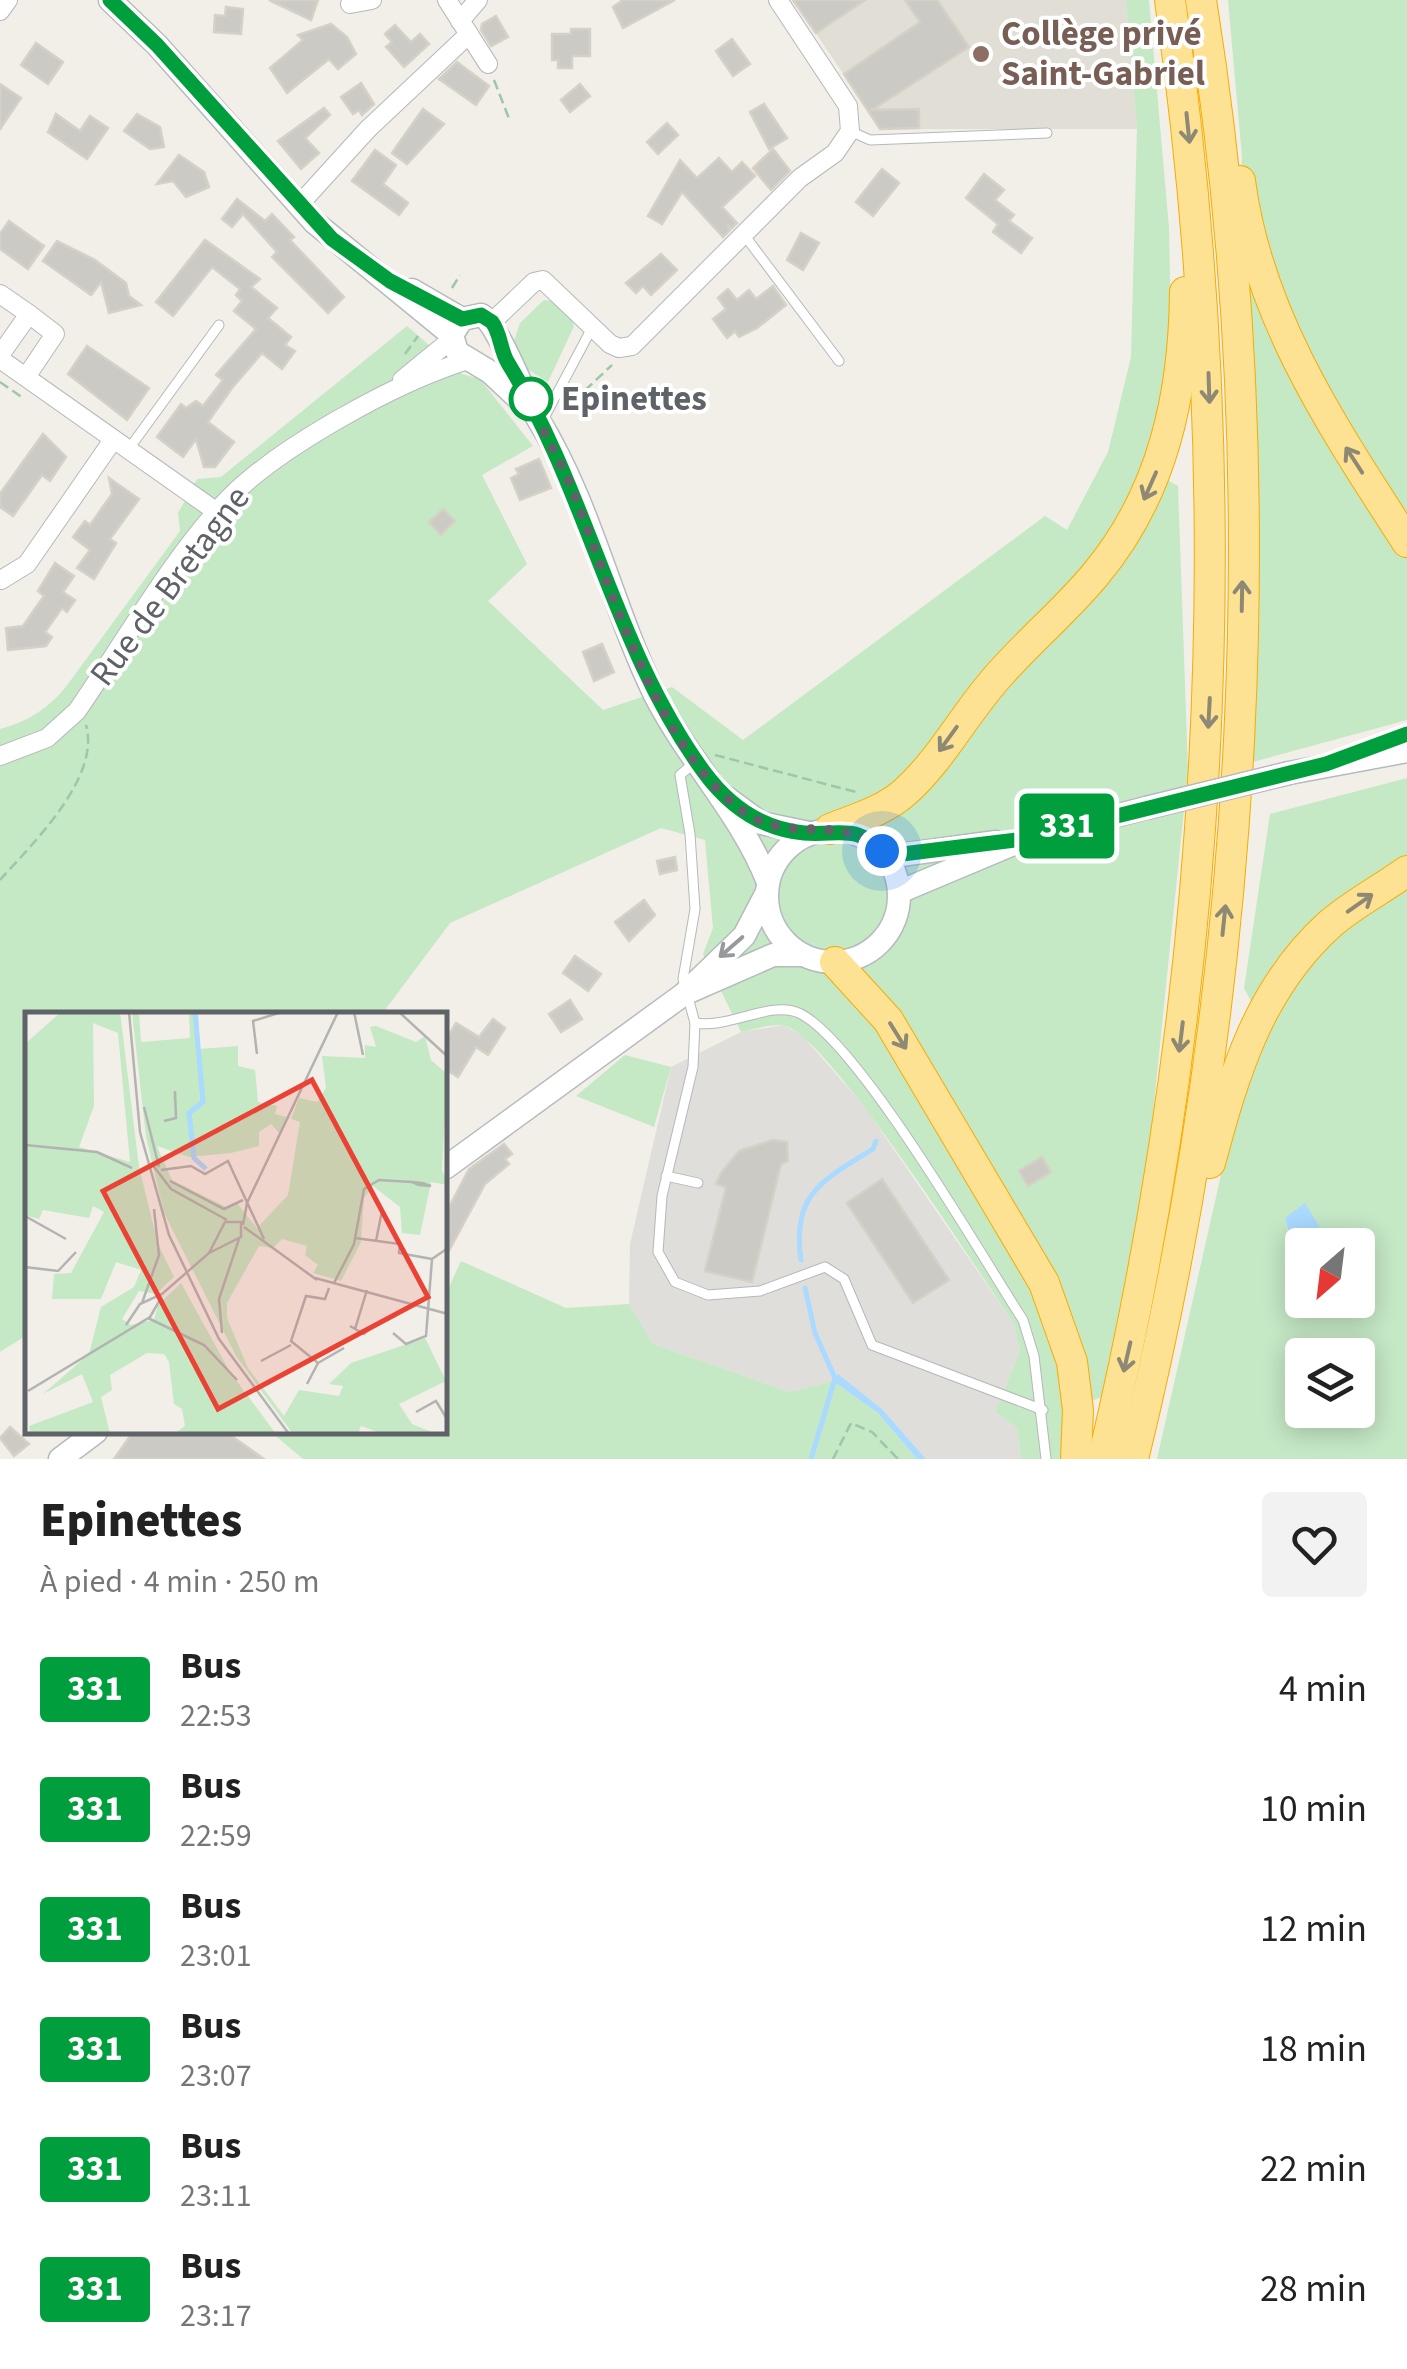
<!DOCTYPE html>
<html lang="fr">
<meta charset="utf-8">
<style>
body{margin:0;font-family:"Source Sans 3",sans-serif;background:#f2f2f2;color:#222;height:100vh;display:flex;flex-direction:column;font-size:38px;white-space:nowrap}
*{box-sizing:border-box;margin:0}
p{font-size:32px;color:#767676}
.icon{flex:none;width:55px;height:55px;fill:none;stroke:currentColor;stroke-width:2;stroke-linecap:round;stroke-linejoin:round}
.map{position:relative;height:1459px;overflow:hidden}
.panel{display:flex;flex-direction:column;background:#fff;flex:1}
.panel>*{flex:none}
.badge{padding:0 20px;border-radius:8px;font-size:35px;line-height:65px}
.needle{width:65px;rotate:208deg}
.controls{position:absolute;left:1285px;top:1228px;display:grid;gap:20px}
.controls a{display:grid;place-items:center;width:90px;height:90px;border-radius:10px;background:#fff;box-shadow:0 5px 25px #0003;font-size:50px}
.you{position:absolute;width:50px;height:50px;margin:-25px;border:8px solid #fff;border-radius:50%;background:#1a73e8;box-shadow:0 0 0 15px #1a73e833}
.map>.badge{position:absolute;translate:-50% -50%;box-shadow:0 0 0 5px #fff}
.round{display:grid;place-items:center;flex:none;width:105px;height:105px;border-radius:10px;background:#f2f2f2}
.overview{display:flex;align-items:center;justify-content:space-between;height:170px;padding:0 40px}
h1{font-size:48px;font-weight:800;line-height:75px}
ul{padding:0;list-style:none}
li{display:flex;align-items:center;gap:30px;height:120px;padding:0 40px}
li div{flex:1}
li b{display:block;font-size:38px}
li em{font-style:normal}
li .badge{min-width:110px;font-weight:700;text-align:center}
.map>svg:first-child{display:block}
.industrial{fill:#e0deda}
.education{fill:#e1ded6}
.green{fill:#c5e8c5;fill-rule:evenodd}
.water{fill:#aadaff}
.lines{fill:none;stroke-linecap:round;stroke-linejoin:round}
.stream{stroke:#aadaff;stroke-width:5}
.building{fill:#cccac5;stroke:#d6d1c6;stroke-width:2.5}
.lane-casing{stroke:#b5b8bc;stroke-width:11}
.street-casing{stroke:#b5b8bc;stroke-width:20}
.secondary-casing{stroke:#b6babf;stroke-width:25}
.highway-casing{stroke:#f9ab00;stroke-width:32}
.path{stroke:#9cc7a9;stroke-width:2.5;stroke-dasharray:10 5;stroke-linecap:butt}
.lane{stroke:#fff;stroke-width:9}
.street{stroke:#fff;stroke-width:18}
.secondary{stroke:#fff;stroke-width:22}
.highway{stroke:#fde293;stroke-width:30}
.secondary-bridge-casing{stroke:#b6babf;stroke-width:25;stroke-linecap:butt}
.secondary-bridge{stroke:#fff;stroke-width:22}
.oneway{stroke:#8e8975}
.oneway2{stroke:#979a9d}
.line-casing{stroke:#fff;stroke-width:22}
.line{stroke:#009e3d;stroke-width:15}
.walk{stroke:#5f6368;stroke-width:10;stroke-dasharray:0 18}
.education-dot{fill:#8d6e63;stroke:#fff;stroke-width:4}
.stop-dot{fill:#fff;stroke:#009e3d;stroke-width:5}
.labels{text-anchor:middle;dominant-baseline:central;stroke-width:8;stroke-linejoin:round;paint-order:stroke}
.education-label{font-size:35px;font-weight:bold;fill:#785e54;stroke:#fff;text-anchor:start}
.stop-label{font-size:35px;font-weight:bold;fill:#5f6368;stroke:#fff;text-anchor:start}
.street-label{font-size:35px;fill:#5f6368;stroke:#fff}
.inset-river{fill:none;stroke:#aadaff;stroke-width:5}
.inset-road{fill:none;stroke:#b3b3b1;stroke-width:2.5}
.view{fill:#ea4335;fill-opacity:0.15;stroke:#ea4335;stroke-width:5}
.inset-edge{fill:none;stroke:#5f6368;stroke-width:5}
</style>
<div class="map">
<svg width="1407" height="1459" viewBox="0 0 1407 1459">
<rect width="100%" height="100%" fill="#f1efe8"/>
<polygon class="industrial" points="784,1025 802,1035 864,1106 1014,1324 1020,1351 995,1412 1017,1428 1021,1459 926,1459 883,1410 837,1374 833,1381 790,1392 653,1344 629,1304 630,1244 671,1067 741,1032"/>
<polygon class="education" points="793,0 1126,0 1137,129 881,129"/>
<g class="green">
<path d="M1126,0h23l20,228 3,142 -27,98 33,18 10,284 -41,402 -45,225 -37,13v49h-44l-4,-31 -22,-16 25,-61 -6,-27c-34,-50 -184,-285 -228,-298 -12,-4 -33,4 -45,6l-38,-78 10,-26 -8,-88 -44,-12 -211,95 -68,91h-354l-1,321 -27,17v-623c28,-7 51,-22 68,-45l112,-153 -2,-18 19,-34 24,-2 186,-151 55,48 18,5 53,67 -51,29 45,89 -39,37 115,109 69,-23 71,53 302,-224 22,14 41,-78 23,-95 6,-228z"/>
<polygon points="1228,0 1407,0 1407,720 1253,762 1258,469 1239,242 1242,157"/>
<path d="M544,300c16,1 26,11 30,26l-26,56 -24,-15 -11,-23 7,-21z"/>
<path d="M1407,778v681h-250l70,-311 38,-119 -21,-41 26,-174zM1305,1204l16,27 -11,5v9h48v55h-56v-45l-13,-19 -4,-17zM1302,1355h56v55h-56z"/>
<polygon points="625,1055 671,1067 654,1127 576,1096"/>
<polygon points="461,1261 566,1308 629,1304 653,1344 790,1392 833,1381 878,1413 917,1459 303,1459 271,1432 445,1432 445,1296"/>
</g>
<g class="water">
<polygon points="1305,1203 1322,1231 1310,1237 1310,1245 1302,1245 1302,1255 1291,1242 1285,1218"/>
<polygon points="838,1374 883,1410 926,1459 917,1459 878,1413 833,1381"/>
</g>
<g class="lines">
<g class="stream">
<path d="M801,1260c-10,-66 22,-80 72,-111l3,-8"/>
<polyline points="805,1288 815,1333 835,1378 811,1459"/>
</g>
</g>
<g class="building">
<polygon points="269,0 318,0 311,20"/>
<polygon points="623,0 675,0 623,28 613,7"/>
<polygon points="793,0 865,0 816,33"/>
<polygon points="905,0 937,0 969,47 872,110 919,109 919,128 880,129 844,74 920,22"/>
<polygon points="226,7 243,9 241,34 214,32 215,15 225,16"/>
<polygon points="496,16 508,37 491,46 481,30 482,24"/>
<polygon points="331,24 347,37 356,54 338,69 329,59 287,93 270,68 303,40 298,35"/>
<polygon points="395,25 411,42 420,34 429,44 404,67 386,47 392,42 385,34"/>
<polygon points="571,29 590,29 590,56 572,56 572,68 558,68 558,60 552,60 552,34 571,34"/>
<polygon points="732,39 750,64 733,76 716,51"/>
<polygon points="36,43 63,62 48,84 21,65"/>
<polygon points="457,62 489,86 476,105 439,79"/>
<polygon points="361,83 374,104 362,115 359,110 353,114 341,97"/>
<polygon points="0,84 21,98 0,129"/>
<polygon points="580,84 590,96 570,112 561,100"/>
<polygon points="764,104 787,138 769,149 750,112"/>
<polygon points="324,108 330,115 305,138 319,153 301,169 278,141"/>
<polygon points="423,109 444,124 407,164 392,153"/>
<polygon points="56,114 80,131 90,116 108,128 87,159 48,132"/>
<polygon points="137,114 160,127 164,147 150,149 124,131"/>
<polygon points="667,123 678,135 658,154 647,142"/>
<polygon points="773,149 790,171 771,190 753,168"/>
<polygon points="375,150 396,165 383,184 408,203 399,215 352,181"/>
<polygon points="179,155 204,172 209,187 186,197 173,181 157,184"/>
<polygon points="719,158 732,172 742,162 755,176 722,207 737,223 732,228 727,225 730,230 723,237 682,192 662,224 648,216 680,160 697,178"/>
<polygon points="882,169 899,183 873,216 856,202"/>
<polygon points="984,174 1004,190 995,200 1014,215 1009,221 1032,238 1021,253 993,232 998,224 966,198"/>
<polygon points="237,199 265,221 272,214 294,237 290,240 344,297 328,313 272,257 277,252 243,214 232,227 222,219"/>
<polygon points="9,221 44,246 28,269 0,249 0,234"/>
<polygon points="801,233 819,243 803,270 787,260"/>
<polygon points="205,240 260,279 251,287 277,308 268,318 291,337 285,345 295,351 282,369 262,353 232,388 208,422 234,442 215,467 204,467 196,439 183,457 157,437 181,404 186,408 196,401 203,406 223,380 216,375 256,329 234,311 242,301 236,295 240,289 212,267 173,316 156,302"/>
<polygon points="57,241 95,260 126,283 129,296 141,305 109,313 101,282 91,295 43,261"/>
<polygon points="661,254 677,270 651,295 643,286 636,293 626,283"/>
<polygon points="773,286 786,305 757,328 739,337 735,331 727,338 713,319 726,309 718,298 728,289 737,300 749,290 756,299"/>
<polygon points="87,346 149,388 127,420 68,374"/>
<polygon points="43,434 66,457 50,481 42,475 13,516 0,507 0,494"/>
<polygon points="539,459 551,488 520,500 511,478 519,474 516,469"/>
<polygon points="109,478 139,499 110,539 116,543 94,579 77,568 90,550 73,537 85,521 90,525 112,494"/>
<polygon points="443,509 455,521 441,535 429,522"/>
<polygon points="55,563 74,576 63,592 75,600 67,612 62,608 45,632 52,637 46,646 8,650 6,628 23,626 44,596 38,591"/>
<polygon points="602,644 614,672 594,681 583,652"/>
<polygon points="675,857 677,870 660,874 657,861"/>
<polygon points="644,900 655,915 629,941 615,922"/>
<polygon points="575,956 601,974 588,991 563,973"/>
<polygon points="570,1000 582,1019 561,1032 549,1014"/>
<polygon points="493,1019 505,1028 488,1055 476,1047 458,1077 445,1069 445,1042 456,1023 479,1037"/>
<polygon points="773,1140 787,1142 788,1161 781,1164 752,1282 705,1271 726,1187 716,1184 721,1173 739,1151"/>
<polygon points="504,1144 512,1154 505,1159 509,1164 485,1184 445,1258 445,1215 469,1169"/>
<polygon points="1042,1157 1051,1172 1028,1186 1019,1171"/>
<polygon points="882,1179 949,1280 913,1303 847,1203"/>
<polygon points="10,1427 29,1444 14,1456 0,1438"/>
<polygon points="133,1432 226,1432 264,1459 114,1459"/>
</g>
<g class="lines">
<defs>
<g id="lane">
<polyline points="850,131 870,140 1047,133"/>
<polyline points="745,236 839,361"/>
<polyline points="543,420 593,326"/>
<polyline points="128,450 219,325"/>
<polyline points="695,762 680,775 690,834 695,909 683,979 695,1023 693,1067 662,1196 658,1252 675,1282 708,1295 760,1291 825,1267 844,1279 872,1345 1043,1410"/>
<path d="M695,1023c34,6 76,-23 104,-10 59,28 183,244 224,307l11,36 12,103"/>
<polyline points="666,1176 698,1183"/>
</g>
<g id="street">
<polyline points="447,0 488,64"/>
<polyline points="350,4 372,0"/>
<polyline points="0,11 8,0"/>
<polyline points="460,21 478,0"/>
<polyline points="298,206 368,129 469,34"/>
<polyline points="0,294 29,314 0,355"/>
<polyline points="492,322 534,282 543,280 610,344 619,348 632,346 800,178 835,153 850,131 848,106 778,0"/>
<polyline points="0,359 217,512"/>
<polyline points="26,377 55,334 29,314"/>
<polyline points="402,380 452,339"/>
<polyline points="1,580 27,564 113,440"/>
<path d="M0,756l47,-18 30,-27c45,-65 98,-158 152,-213 53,-53 168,-116 239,-138"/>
</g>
<g id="secondary">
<polyline points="110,0 157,45 314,222 452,335"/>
<polyline points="412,290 462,319"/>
<path d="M535,414l-45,-42 -33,-20 -5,-17 10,-16 19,-4c16,7 45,83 57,104 52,84 73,185 116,274 33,66 87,120 114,189"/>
<polyline points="1289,773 1407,751"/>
<polyline points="727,798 761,823 809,833"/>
<circle cx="833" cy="896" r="66"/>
<polyline points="886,857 996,842"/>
<polyline points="899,892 1025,839 1146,808"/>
<polyline points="684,994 773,955 803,955"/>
<polyline points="445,1168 684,994 744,936 767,892"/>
<polyline points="60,1459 96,1432"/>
</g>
<g id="highway">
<path d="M1240,181c18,136 94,248 167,361"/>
<path d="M830,829c25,-10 54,-18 75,-37 37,-33 61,-81 95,-118 30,-34 66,-64 95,-99 68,-81 89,-180 90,-283"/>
<polyline points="835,962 888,1020 1044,1283 1072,1362 1078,1410 1076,1459"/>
<path d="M1210,1163c24,-90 49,-175 120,-239 23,-20 52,-35 77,-53"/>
<path d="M1103,1459c114,-481 137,-970 67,-1459"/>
<path d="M1133,1459c116,-473 145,-977 68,-1459"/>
</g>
</defs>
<use href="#lane" class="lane-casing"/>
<use href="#street" class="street-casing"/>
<use href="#secondary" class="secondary-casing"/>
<use href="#highway" class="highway-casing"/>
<g class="path">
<polyline points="494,80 510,121"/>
<polyline points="452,288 460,275"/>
<polyline points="405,354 418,336"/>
<polyline points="0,382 23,398"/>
<polyline points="563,411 612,365"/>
<polyline points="715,755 856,792"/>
<path d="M0,880c32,-36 101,-102 86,-155"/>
<polyline points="833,1459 851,1423 872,1432 898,1459"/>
</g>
<use href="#lane" class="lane"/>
<use href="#street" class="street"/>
<use href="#secondary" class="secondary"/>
<use href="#highway" class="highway"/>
<defs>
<polyline id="secondary-bridge" points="1146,808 1289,773"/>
</defs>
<use href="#secondary-bridge" class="secondary-bridge-casing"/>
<use href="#secondary-bridge" class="secondary-bridge"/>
</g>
<defs><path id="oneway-shaft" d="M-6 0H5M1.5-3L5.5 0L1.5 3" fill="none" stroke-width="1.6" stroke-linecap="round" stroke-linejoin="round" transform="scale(2.5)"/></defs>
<g class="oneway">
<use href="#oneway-shaft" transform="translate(1188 128) rotate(84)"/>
<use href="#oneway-shaft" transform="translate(1209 388) rotate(88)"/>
<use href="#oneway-shaft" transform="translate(1354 460) rotate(-123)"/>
<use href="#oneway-shaft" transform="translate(1150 486) rotate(114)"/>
<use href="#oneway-shaft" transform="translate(1242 596) rotate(-89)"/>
<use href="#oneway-shaft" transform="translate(1209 713) rotate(93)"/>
<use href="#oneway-shaft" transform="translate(948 739) rotate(126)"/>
<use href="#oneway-shaft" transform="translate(1360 903) rotate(-35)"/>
<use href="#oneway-shaft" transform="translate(1224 920) rotate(-84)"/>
<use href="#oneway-shaft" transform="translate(898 1036) rotate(58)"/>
<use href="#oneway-shaft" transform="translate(1181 1037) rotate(97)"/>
<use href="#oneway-shaft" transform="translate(1127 1357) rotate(103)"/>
</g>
<use class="oneway2" href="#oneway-shaft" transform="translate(731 947) rotate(139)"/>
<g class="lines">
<defs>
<path id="line" d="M110,0l47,45 175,194 58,42 72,38 19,-4 11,7c9,12 8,28 16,41 80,129 106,286 196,409 25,34 58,57 100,61 37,3 53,-11 82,23l138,-17 302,-75 81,-30"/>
</defs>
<use href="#line" class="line-casing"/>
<use href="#line" class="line"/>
<path class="walk" d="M531,399c9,31 29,60 41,90 38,95 87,267 175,325 46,30 95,-1 135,37"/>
</g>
<circle class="education-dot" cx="981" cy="54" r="10"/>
<circle class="stop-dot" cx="531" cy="399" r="20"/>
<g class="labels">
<g class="education-label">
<text x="1001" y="34">Collège privé<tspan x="1001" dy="40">Saint-Gabriel</tspan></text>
</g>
<g class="stop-label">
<text x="561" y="399">Epinettes</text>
</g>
<g class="street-label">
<text transform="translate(170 586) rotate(-53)">Rue de Bretagne</text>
</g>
</g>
<g transform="translate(25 1012)">
<rect width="422" height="422" fill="#f1efe8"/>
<path d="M36,0h59l19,155 19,77 16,33 -18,17 -17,-3 -17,28 9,6 23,-5 4,-15 23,-22 49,89 46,62h-102l11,-8 -3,-17 -8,-5 -5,-42 -5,-8 -17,-1 -37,22 2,15 -11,7 9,37h-80l-1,-8 64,-24 -11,-28 -39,20 46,-40 12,-47 33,-20 7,-17 -25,-8 -15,37h-49l2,-25 17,-1 33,-61 -11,-6 -4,12 -46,-8 -4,9 -14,-4v-171zM68,11l25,10 12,129 -51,-15 15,-41zM107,0h7l2,30 49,-4 -1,-23 9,-3 2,37 38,-3v20l17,4 3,32 19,4 -2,8 12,3 -8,16 -8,-9 -12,8v14l-28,7 -42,4 -32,-11 15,34 54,27 10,-5 21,26 31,-33 12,-73 -9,-3 8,-21 18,4 9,-14 -4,-32 43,2v-13l11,2 -6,-20 6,-1 40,16 9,-6 6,24 16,14 -5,96 6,15 -17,-3 -11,53 -18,-2 -2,-26 -27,-21 -9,12 -3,44 -20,39 -28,-8 5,-8 -13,-10 2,-9 -25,-7 -9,9 -14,-2 -32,57v15l21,50 36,48 15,-26 40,6 4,-10 -14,-2 22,-21 74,-25 21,43 -47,23 13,20 24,10h-53l-22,-8 -3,8h-65l-57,-78 -72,-143 -18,-76z" fill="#c5e8c5" fill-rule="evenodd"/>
<path class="inset-river" d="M170,0l8,90 -14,11 5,45 12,11"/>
<path class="inset-road" d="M104,0l11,120 29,103 50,104 70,95M329,0l9,43M374,0l49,45M232,42l-4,-33 29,-9M119,95l15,60M139,109l12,-3 -1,-27v10M0,133l72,7 35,16M127,152l19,25 56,31M136,158l30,-4 14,8 23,-13 36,78M145,169l54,28 19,-9M387,170l10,1 9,3 -12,-1zM0,204l41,23M218,213l4,-22 91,-191M219,215l73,53M330,226l45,6 -1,9 33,6M351,229l6,-30M0,255l33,4 18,-19M290,266l133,36M309,271l20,-39 10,-55 15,-9 33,2M117,291l17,-48 -5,-46M123,306l56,27 33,35M101,313l14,-21 22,-10 47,-41 16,-31h16v15l-32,16M325,314l14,8 11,-10M330,317l12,-39M197,321l-3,-34 20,-60M368,321l13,11 20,-8 6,-77 16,-11M236,349l30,-16M293,351l26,-15M282,372l11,-21 -27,-22 15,-45 19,3 4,-11M3,379l122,-74 11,-19M391,400l20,-11 11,18"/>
<path class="view" d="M287,68l116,217 -210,112 -115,-218z"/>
<rect width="422" height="422" class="inset-edge"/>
</g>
</svg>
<div class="controls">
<a><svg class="needle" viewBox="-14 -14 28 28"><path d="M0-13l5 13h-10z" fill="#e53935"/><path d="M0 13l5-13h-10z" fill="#767676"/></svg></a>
<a><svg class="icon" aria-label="layers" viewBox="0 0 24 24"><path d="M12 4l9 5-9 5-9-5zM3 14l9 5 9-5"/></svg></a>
</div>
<div class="you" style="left:882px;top:851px"></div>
<b class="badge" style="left:1067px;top:826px;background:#009e3d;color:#fff">331</b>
</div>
<section class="panel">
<div class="overview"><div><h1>Epinettes</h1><p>À pied · 4 min · 250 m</p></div><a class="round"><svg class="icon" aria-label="heart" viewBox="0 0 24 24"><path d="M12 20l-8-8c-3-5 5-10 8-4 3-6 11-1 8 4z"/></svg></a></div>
<ul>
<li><span class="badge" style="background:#009e3d;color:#fff">331</span><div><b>Bus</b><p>22:53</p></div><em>4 min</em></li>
<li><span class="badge" style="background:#009e3d;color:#fff">331</span><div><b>Bus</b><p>22:59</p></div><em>10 min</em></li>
<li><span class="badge" style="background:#009e3d;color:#fff">331</span><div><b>Bus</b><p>23:01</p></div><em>12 min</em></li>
<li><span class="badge" style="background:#009e3d;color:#fff">331</span><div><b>Bus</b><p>23:07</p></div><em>18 min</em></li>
<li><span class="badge" style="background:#009e3d;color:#fff">331</span><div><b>Bus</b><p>23:11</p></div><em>22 min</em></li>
<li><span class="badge" style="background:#009e3d;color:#fff">331</span><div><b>Bus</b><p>23:17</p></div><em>28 min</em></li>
</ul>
</section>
